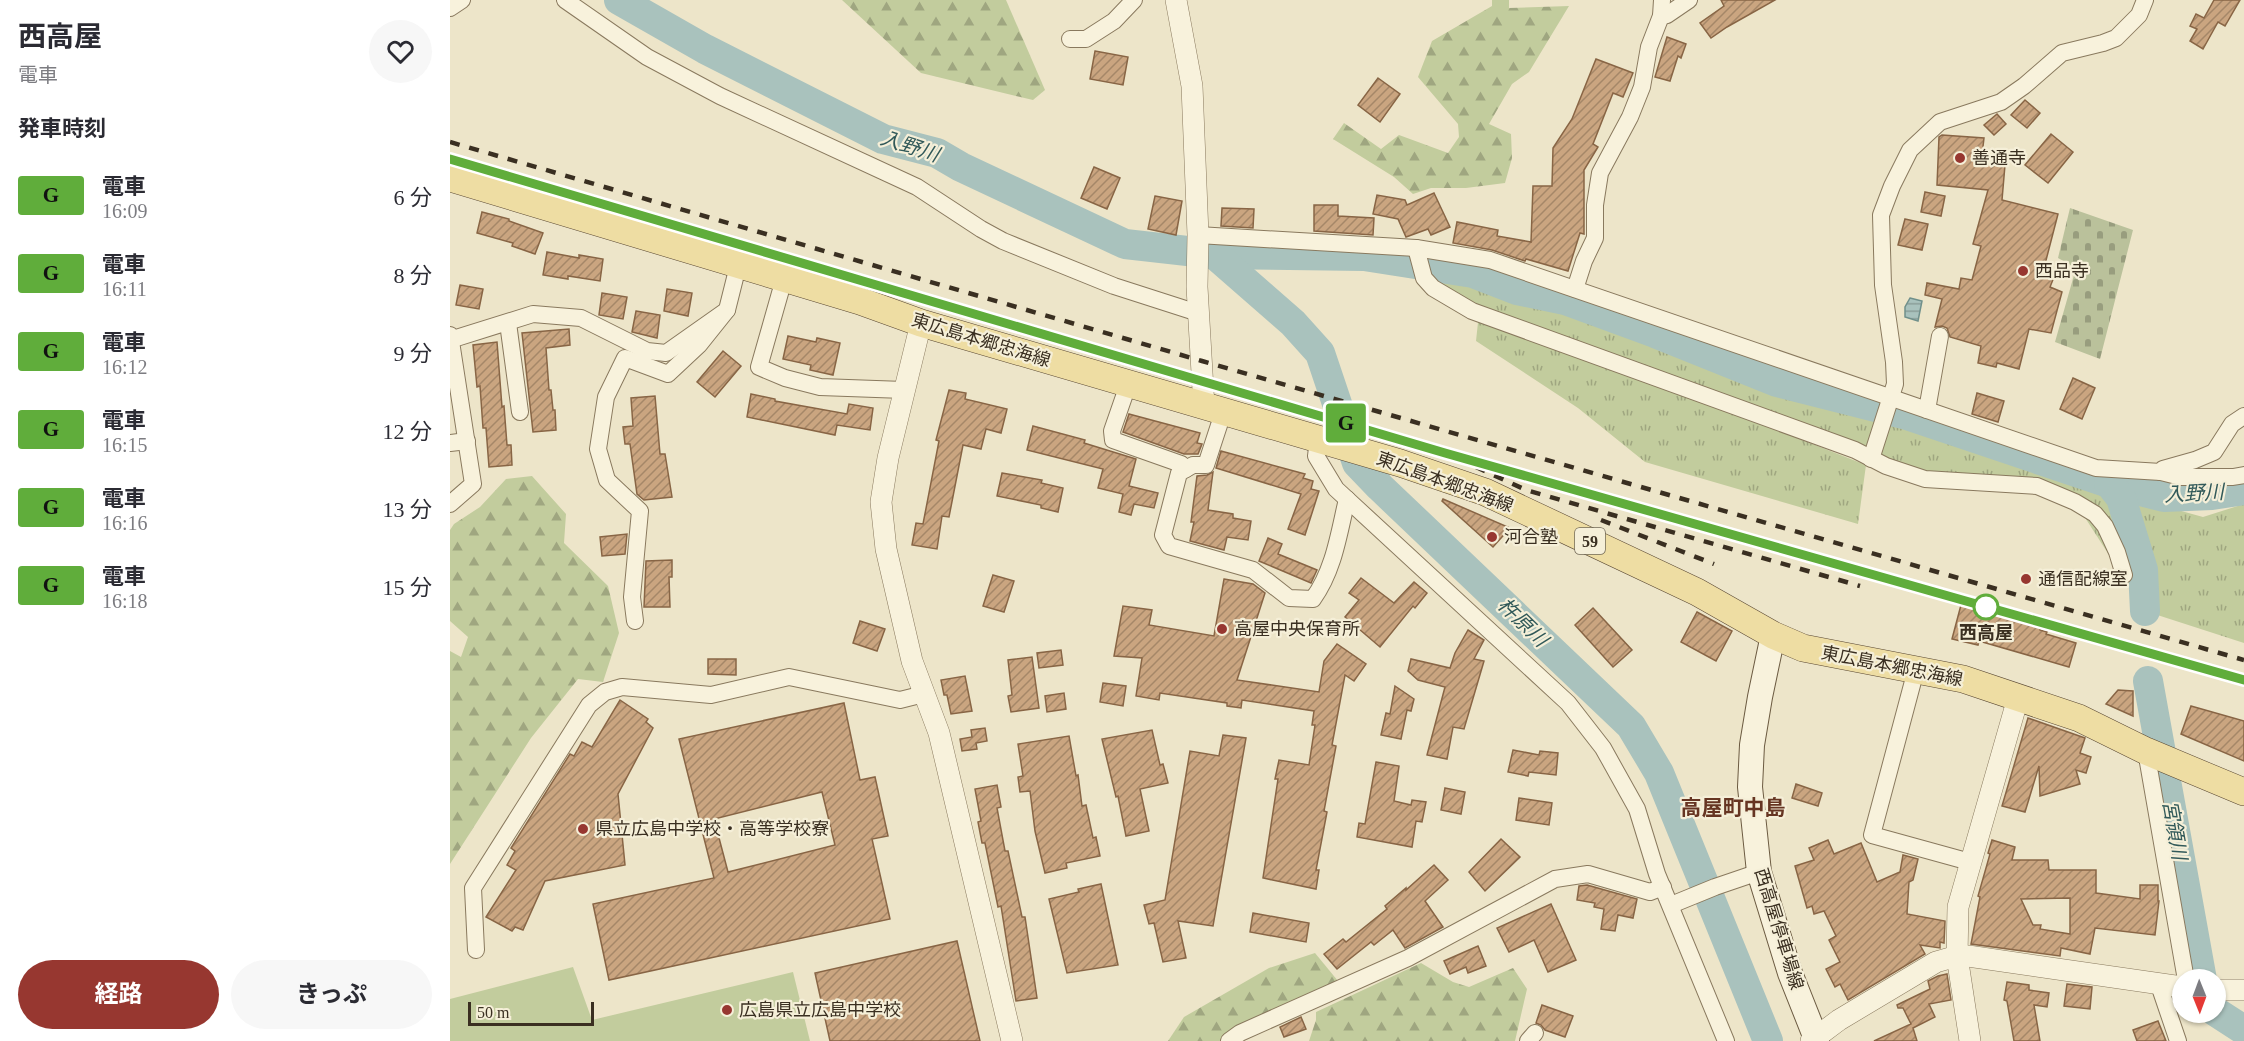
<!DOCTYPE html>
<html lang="ja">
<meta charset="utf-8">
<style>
body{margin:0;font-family:"Times New Roman","Noto Sans JP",serif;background:#f7f7f7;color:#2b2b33;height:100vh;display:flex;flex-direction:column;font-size:22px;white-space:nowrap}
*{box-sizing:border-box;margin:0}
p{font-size:20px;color:#7c7c81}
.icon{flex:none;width:33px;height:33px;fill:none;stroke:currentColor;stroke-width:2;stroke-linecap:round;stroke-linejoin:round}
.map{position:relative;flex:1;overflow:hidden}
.sheet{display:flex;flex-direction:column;background:#fff;width:450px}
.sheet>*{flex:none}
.badge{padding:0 12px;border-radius:4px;font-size:21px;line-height:39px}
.needle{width:39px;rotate:179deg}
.buttons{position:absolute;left:1722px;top:969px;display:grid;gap:12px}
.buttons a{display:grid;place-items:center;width:54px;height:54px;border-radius:50%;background:#fff;box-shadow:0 2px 4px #0004;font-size:30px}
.scale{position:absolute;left:18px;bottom:15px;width:126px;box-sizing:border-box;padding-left:6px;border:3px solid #3a2f21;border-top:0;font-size:16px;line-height:21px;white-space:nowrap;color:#3a2f21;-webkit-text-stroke:4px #f5efd8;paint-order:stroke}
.map>.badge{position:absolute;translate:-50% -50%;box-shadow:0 0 0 3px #fff}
h2{padding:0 18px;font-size:22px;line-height:54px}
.round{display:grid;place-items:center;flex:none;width:63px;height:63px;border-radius:32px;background:#f7f7f7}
.head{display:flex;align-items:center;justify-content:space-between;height:102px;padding:0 18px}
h1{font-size:28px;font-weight:700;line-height:45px}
.primary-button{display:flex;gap:12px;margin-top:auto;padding:12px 18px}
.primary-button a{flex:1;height:69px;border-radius:36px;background:#973730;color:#fff;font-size:24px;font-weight:700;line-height:69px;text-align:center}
.primary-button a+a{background:#f7f7f7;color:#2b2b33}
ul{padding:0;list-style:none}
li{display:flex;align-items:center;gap:18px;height:78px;padding:0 18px}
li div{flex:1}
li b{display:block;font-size:22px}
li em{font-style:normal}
li .badge{min-width:66px;font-weight:700;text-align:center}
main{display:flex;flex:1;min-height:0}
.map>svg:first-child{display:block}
.grass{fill:url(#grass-tufts)}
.forest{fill:url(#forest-firs)}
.cemetery{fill:url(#cemetery-stones)}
.pitch{fill:#c2cc9d}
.water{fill:url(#water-rules);stroke:#70908b;stroke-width:1.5}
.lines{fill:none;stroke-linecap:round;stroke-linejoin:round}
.river{stroke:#a9c2bd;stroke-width:30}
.building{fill:url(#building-hatch);stroke:#886545;stroke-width:1.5;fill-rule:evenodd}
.minor-casing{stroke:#89795e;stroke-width:18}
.tertiary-casing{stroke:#89795e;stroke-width:22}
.secondary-casing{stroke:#6b5a41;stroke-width:26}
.primary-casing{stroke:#584632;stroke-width:28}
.minor{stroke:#f8f2dc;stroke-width:16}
.tertiary{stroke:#f8f2dc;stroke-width:21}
.secondary{stroke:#f8f2dc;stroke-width:24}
.primary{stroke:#eedda3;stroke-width:27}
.rail{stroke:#3a2f21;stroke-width:4.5;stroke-dasharray:10 10;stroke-linecap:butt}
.line-casing{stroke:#fff;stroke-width:14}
.line{stroke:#60ad3b;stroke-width:9}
.poi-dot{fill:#973730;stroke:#f5efd8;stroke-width:2}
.stop-dot{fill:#fff;stroke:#60ad3b;stroke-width:3}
.labels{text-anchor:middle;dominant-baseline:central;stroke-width:4.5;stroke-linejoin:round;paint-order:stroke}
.shield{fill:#f5efd8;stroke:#726958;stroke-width:1.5}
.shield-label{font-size:16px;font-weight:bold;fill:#3a2f21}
.poi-label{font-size:18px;fill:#3a2f21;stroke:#f5efd8;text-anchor:start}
.street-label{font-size:18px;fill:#3a2f21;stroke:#f5efd8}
.stop-label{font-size:18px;font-weight:bold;fill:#3a2f21;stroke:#f5efd8}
.water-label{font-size:20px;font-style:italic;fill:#315959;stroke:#f5efd8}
.quarter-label{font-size:21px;font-weight:bold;fill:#663522;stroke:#f5efd8}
</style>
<main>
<section class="sheet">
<div class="head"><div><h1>西高屋</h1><p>電車</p></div><a class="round"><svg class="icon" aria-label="heart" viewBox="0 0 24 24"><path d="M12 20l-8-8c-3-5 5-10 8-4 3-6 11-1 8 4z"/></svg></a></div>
<h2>発車時刻</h2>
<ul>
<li><span class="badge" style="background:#60ad3b;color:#111">G</span><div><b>電車</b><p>16:09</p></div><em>6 分</em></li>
<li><span class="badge" style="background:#60ad3b;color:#111">G</span><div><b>電車</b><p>16:11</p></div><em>8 分</em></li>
<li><span class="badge" style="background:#60ad3b;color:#111">G</span><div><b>電車</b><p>16:12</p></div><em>9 分</em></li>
<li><span class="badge" style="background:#60ad3b;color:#111">G</span><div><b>電車</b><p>16:15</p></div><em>12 分</em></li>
<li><span class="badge" style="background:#60ad3b;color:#111">G</span><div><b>電車</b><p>16:16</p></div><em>13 分</em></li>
<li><span class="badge" style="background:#60ad3b;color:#111">G</span><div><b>電車</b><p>16:18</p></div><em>15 分</em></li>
</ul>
<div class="primary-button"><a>経路</a><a>きっぷ</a></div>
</section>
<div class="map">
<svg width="1794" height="1041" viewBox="0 0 1794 1041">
<defs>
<pattern id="grass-tufts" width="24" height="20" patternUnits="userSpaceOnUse" patternTransform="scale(1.5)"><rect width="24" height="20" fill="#c2cc9d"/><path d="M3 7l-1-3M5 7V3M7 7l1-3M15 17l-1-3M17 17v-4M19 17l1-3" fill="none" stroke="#9fa680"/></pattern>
<pattern id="forest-firs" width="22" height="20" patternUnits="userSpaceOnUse" patternTransform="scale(1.5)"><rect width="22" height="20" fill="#c2cc9d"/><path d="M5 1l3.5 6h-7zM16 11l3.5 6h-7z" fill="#9fa680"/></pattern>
<pattern id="cemetery-stones" width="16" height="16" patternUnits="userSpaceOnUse" patternTransform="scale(1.5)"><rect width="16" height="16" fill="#bac19b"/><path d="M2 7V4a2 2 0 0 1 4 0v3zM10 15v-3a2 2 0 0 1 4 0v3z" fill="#989d7e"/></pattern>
<pattern id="water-rules" width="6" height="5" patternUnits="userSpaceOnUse" patternTransform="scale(1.5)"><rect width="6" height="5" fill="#a9c2bd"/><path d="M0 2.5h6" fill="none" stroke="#8b9e99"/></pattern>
<pattern id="building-hatch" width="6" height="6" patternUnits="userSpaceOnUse" patternTransform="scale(1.5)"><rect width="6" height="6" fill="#caa580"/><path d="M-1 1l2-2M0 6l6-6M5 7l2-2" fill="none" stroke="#a58768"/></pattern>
</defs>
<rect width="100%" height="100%" fill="#ede5c9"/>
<polygon class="grass" points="984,273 1186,335 1313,385 1514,444 1643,489 1677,496 1753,517 1794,504 1794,643 1695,611 1625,502 1470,471 1046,320 1416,465 1408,524 1195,462 1128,408 1026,341 1029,313 983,288"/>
<g class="forest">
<polygon points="392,0 556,0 595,90 583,100 471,73"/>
<polygon points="1042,0 1059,0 1059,8 1119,6 1079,72 1062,84 1039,124 1061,134 1062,158 1055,183 1016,188 981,188 963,194 944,177 883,139 894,123 931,149 949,135 998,153 1009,137 1008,124 968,77 982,41 1042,6"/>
<polygon points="82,476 116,514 114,543 158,586 169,633 153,682 128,679 81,738 0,864 0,651 11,657 18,637 0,621 0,530 4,524 30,507 56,479"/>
<polygon points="865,953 888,981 770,1041 718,1041 734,1017 819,968"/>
<polygon points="971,963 1003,982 1019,987 1063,968 1077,989 1065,1041 859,1041 866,1020 866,1012"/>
</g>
<polygon class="cemetery" points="1620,208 1683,230 1650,359 1605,342 1626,268 1608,258"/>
<polygon class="pitch" points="123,967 142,1020 343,972 360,1041 0,1041 0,999"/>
<polygon class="water" points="1460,298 1472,301 1468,321 1455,317 1455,307"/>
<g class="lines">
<g class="river">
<polyline points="169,0 255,49 433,139 487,153 511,167 675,244 764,254 914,256 1023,273 1067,290 1115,300 1205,333 1327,382 1457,415 1659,483 1714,497 1762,495 1794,490"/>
<polyline points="764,254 843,323 870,353 907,463 930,487 1181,726 1209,773 1318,1041"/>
<polyline points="1659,483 1671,498 1693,570 1695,611"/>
<polyline points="1698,681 1752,980"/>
<polyline points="1766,1012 1794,1030"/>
</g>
</g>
<g class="building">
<polygon points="1271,0 1325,0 1277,27 1261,38 1250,23 1274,6"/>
<polygon points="1764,0 1790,0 1775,26 1768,22 1753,49 1740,41 1747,29 1740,26 1746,14 1754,18"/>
<polygon points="1217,37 1236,44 1231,58 1228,56 1220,81 1205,77"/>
<polygon points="645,51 678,57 673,85 640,79"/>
<polygon points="1146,59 1183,73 1173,97 1163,93 1143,144 1148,147 1134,170 1134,234 1130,233 1118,271 1076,259 1075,261 1042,250 1003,243 1007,222 1048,230 1047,236 1081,242 1083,186 1102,186 1103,148 1122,119"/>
<polygon points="928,78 950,94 930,122 908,105"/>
<polygon points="1575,100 1590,113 1577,128 1561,115"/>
<polygon points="1547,114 1556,124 1544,135 1534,125"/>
<polygon points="1601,134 1623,152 1598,183 1575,165"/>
<polygon points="1492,135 1534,138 1531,163 1555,165 1552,200 1608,214 1594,268 1606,272 1600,287 1612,292 1601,333 1579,329 1569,369 1547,363 1546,367 1528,363 1531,346 1500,337 1497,328 1492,326 1485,327 1492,299 1475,295 1477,283 1509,289 1511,278 1522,280 1531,246 1523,244 1538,190 1487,185 1489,137"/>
<polygon points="644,167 670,178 657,209 631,198"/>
<polygon points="1475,192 1495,196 1491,216 1471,212"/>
<polygon points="984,193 1000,227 981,235 978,229 956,237 948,219 923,214 927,195 955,200 957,205"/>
<polygon points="705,196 732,201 726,235 698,229"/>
<polygon points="864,205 888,205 888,216 924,218 923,235 864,231"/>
<polygon points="772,208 804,209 803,228 771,226"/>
<polygon points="32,212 59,219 59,221 93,233 85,254 62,246 63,243 27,233"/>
<polygon points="1455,219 1478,224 1472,250 1448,245"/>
<polygon points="97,252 129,258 129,255 153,259 150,281 118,276 118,279 93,275"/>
<polygon points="10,285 33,289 29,309 6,305"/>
<polygon points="217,289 242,293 238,316 214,311"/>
<polygon points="152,293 177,297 173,319 149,315"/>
<polygon points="186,311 210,315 207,338 182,332"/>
<polygon points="119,329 120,345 96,348 99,390 101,390 103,410 105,410 106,430 83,432 72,333"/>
<polygon points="338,336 366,342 367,338 390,343 383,375 360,370 361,365 333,359"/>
<polygon points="47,342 52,407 54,406 57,445 61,445 62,465 39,467 36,428 33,428 30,386 27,387 23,345"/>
<polygon points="273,351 291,366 265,397 247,382"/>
<polygon points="1623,378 1645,388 1632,419 1610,409"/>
<polygon points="499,390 516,393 515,399 557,409 551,433 536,429 531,449 513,445 499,517 492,516 487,549 462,545 466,523 473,524 489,441 486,440"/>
<polygon points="1527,393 1554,401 1548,422 1522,414"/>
<polygon points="301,394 325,399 325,401 397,414 399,404 423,408 420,430 387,425 385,435 297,417"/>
<polygon points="205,396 210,454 215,454 222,497 194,500 187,494 180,444 175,444 173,427 183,426 181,398"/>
<polygon points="679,414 750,433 747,443 752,444 748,454 734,454 673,432"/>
<polygon points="583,426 635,440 634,443 686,459 679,486 708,493 704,508 684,504 681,515 669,512 673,494 648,488 653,469 577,450"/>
<polygon points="771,451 855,474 853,478 863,481 861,489 869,491 855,535 838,529 851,494 766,468"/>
<polygon points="763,472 758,510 783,514 783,518 801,521 798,540 777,537 774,550 740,541 744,522 741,522 747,476 757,475"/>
<polygon points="552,473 592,480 591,483 613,488 608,512 591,508 591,505 547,496"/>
<polygon points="993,499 1060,528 1043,547 992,501"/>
<polygon points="177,534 175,554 152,556 150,537"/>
<polygon points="818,538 832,544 828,554 867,570 861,583 809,561"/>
<polygon points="222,560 222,577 219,577 220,607 194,607 196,561"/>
<polygon points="543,575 564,581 554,612 533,606"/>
<polygon points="911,578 944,603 964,582 977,593 965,608 963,606 930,647 895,617 909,600 899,593"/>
<polygon points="774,579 803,584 815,593 787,680 869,692 874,661 887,644 916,664 904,681 895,675 882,745 886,746 874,811 877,812 866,870 869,870 866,889 813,878 828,779 825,779 829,760 859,765 865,725 862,725 864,711 792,700 791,708 777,706 777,703 710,693 709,700 686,696 692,658 664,656 673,606 702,610 699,625 764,636"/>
<polygon points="1511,605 1590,628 1590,630 1597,632 1596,634 1626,643 1619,667 1529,641 1528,645 1502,639"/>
<polygon points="1143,608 1182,650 1163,667 1125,625"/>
<polygon points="1247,612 1282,631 1266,661 1231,642"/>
<polygon points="410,621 435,629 427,651 403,643"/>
<polygon points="1018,630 1034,640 1024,659 1034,661 1014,729 1003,727 997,759 977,755 995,687 968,680 958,671 961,659 1000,668 1005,653"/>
<polygon points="611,650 613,665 589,668 587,653"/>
<polygon points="582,657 589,708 561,712 558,696 562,695 558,660"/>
<polygon points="258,659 286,659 286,675 258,674"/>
<polygon points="515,676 522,711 501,714 497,695 494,695 491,680"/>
<polygon points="653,683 676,686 673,706 650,702"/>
<polygon points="945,686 964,699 961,711 957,710 951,739 931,735 936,713 940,714"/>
<polygon points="1668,690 1683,691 1683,716 1656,704"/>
<polygon points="614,693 616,709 597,712 595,696"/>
<polygon points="170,700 198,719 196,722 203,728 168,794 175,865 95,881 73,930 65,927 62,931 36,917 66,870 57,865 65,851 61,848 120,754 124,756 132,742 142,747"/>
<path d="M394,703l16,77 15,-3 13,59 -16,3 18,80 -281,61 -16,-76 121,-26 -35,-139zM372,792l13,53 -107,27 -14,-53z"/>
<polygon points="1741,706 1794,721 1794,761 1731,734"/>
<polygon points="1578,718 1635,738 1630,753 1641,757 1636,773 1626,770 1630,784 1590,796 1589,766 1575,812 1552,806"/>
<polygon points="535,728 537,741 526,743 527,749 512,751 510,739 522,737 521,730"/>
<polygon points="702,730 710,765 713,764 718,783 690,789 699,831 676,836 668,796 666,797 652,739"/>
<polygon points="773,735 796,738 763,926 728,921 736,958 713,962 704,923 699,924 694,905 715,900 740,751 769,756"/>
<polygon points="619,736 626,776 628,775 632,806 636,805 643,838 646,837 650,856 616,863 617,868 595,873 585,831 580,791 570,792 568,777 573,776 568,744"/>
<polygon points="1063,750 1089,755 1090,751 1108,753 1106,775 1079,772 1078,776 1058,772"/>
<polygon points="926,762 949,766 944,801 961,805 962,800 976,802 972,822 966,821 962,847 907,837 909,823 915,824"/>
<polygon points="1346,784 1372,793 1368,806 1342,798"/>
<polygon points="547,785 551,807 547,808 555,851 558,851 572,917 575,917 587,998 566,1001 551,906 548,907 535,843 532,843 528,822 531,821 525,789"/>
<polygon points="995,788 1015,792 1011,814 991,810"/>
<polygon points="1069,798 1102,803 1099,825 1066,820"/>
<polygon points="1051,839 1070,857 1035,891 1019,872"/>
<polygon points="1378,840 1384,854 1411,843 1427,882 1450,872 1453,855 1468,859 1463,880 1459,882 1457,914 1495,921 1494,943 1490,942 1490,948 1470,945 1475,954 1398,1000 1390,984 1385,987 1376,969 1390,962 1379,940 1386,936 1374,911 1364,914 1362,906 1357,908 1345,866 1364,860 1359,848"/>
<path d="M1542,840l23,7 -3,13h36l1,10h47v23l44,6v-14h18v16h1l-4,34 -60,-7 -5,26 -29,-6 -1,8 -89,-12 9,-47 -2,-1 12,-42 -2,-1zM1620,898v36l-30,-5 1,-4h-8l-12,-26z"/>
<polygon points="984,865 998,880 975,901 993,927 955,948 943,930 924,945 921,942 887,969 874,954 893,939 896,942 937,909 935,906 956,888 956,890"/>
<polygon points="651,884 668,965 617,973 599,899 629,892 628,889"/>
<polygon points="1137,885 1187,899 1183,918 1168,915 1165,931 1151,929 1154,909 1144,907 1145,903 1127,900 1129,886"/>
<polygon points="1101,904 1126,960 1098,972 1084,940 1059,952 1047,928"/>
<polygon points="803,913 859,923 856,942 800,932"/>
<polygon points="507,941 530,1041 380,1041 365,973"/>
<polygon points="1028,946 1036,966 1018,973 1016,967 1000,974 994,961"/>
<polygon points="1497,974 1501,1000 1479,1004 1485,1017 1463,1028 1467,1041 1424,1041 1461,1024 1453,1008 1448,1008 1447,1005 1480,989 1478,981 1488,976"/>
<polygon points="1557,982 1579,985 1579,990 1599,993 1597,1007 1584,1005 1590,1041 1564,1041 1557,1001 1554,1000"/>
<polygon points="1617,984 1642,987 1640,1009 1614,1006"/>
<polygon points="1092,1005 1123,1016 1115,1037 1095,1030 1091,1025 1086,1023"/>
<polygon points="851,1017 856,1029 834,1037 830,1027"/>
<polygon points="1708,1021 1716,1041 1687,1041 1683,1030"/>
</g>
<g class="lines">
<defs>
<g id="minor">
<polyline points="115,0 197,57 270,96 467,187 531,229 553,241 664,286 748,313"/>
<polyline points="0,8 12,0"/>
<polyline points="1211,16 1217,15 1239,0"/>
<polyline points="620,39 636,39 664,21 684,0"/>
<polyline points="748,235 966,248 1040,260 1646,468 1711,472 1731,477 1783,477 1794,475"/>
<polyline points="966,248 974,278 983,288 1022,311 1405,450 1436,466 1475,479 1587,486 1625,502 1645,514 1655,526 1667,552 1674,575"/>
<polyline points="334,279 309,367 335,378 370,387 454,390"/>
<polyline points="1125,289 1134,261 1145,238 1145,205 1150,173 1180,117 1192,87 1199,47 1211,16 1212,0"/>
<polyline points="58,323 70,412"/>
<polyline points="0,335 23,484 0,504"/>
<polyline points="0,340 83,314 131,318 197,351 216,353 277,310 288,266"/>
<polyline points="678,385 662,431 663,440 731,464 736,469"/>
<polyline points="1477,410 1490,336"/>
<path d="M773,413l-17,52h-13l-14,8 -16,62 6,11 84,24 36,28 24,1c21,-29 26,-66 34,-100"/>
<polyline points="868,440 866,456 886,489 1118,703 1153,748 1187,809 1207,874 1276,1041"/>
<polyline points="0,443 17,441"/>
<polyline points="1421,459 1445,384 1444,362 1433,285 1431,215 1442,186 1460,150 1490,122 1551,102 1574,86 1612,53 1653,43 1666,38 1689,15 1695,0"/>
<polyline points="1711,472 1713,469 1745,460 1764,452 1782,424 1794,416"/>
<polyline points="185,621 182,597 190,511 157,480 148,449 156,397 175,358 218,374 249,345 277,310"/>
<polyline points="1466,670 1422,835 1520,862"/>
<polyline points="1696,751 1736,980"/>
<polyline points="1221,905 1265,887 1309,872"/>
<polyline points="26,950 23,888 139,705 155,692 172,687 261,695 339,677 450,700 474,694"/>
<polyline points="1711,983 1711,991 1728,1041"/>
<polyline points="779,1041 790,1033 958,958 1105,879 1138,874 1200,892 1213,887"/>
<polyline points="1078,1041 1085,1033"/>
</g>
<g id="tertiary">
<polyline points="726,0 742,86 748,235 747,287 754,407"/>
<polyline points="471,323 438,458 431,502 436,549 462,661 489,733 562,1041"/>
<polyline points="1766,990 1794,990"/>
<polyline points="1361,1041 1389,1020 1486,962 1507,956 1518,956 1732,987"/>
<polyline points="1520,1041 1507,956 1508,907 1568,698"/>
</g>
<polyline id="secondary" points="1323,635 1310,697 1302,745 1300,787 1309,872 1340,973 1367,1041"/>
<polyline id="primary" points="0,178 410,301 471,323 950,463 1035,492 1247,592 1323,635 1353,648 1513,679 1629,718 1696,751 1794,792"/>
</defs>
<use href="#minor" class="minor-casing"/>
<use href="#tertiary" class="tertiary-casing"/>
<use href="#secondary" class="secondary-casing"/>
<use href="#primary" class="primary-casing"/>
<use href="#minor" class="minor"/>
<use href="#tertiary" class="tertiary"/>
<use href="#secondary" class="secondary"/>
<use href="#primary" class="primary"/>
<g class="rail">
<polyline points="0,142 752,361 1794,660"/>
<polyline points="0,159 995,453 1794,680"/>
<polyline points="1026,467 1076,490 1410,586"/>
<polyline points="1151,520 1264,564"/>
</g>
</g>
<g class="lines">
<defs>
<polyline id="line" points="0,159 995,453 1794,680"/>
</defs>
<use href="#line" class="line-casing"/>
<use href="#line" class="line"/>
</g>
<g class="poi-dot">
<circle cx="1510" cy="158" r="6"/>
<circle cx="1573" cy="271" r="6"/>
<circle cx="1042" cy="537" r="6"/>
<circle cx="1576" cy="579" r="6"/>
<circle cx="772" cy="629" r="6"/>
<circle cx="133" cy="829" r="6"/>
<circle cx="277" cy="1010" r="6"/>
</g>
<circle class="stop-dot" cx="1536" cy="607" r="12"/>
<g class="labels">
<rect class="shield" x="1125" y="528" width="30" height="26" rx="4.5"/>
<g class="shield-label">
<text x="1140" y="541">59</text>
</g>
<g class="poi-label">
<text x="1522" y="158">善通寺</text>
<text x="1585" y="271">西品寺</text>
<text x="1054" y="537">河合塾</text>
<text x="1588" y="579">通信配線室</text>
<text x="784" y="629">高屋中央保育所</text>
<text x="145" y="829">県立広島中学校・高等学校寮</text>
<text x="289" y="1010">広島県立広島中学校</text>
</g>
<g class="street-label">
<text transform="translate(531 340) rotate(17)">東広島本郷忠海線</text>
<text transform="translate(995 482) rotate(20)">東広島本郷忠海線</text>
<text transform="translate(1442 666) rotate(11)">東広島本郷忠海線</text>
<text transform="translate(1329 929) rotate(73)">西高屋停車場線</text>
</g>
<g class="stop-label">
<text x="1536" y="633">西高屋</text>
</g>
<g class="water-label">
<text transform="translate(460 146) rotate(18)">入野川</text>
<text transform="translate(1744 493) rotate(-3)">入野川</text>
<text transform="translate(1073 622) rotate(44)">杵原川</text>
<text transform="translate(1725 830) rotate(80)">宮領川</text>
</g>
<g class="quarter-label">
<text x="1283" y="808">高屋町中島</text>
</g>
</g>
</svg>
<div class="buttons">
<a><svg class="needle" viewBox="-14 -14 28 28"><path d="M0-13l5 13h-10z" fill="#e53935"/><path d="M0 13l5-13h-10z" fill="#7c7c81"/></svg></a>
</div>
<div class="scale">50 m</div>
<b class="badge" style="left:896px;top:423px;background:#60ad3b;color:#111">G</b>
</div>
</main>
